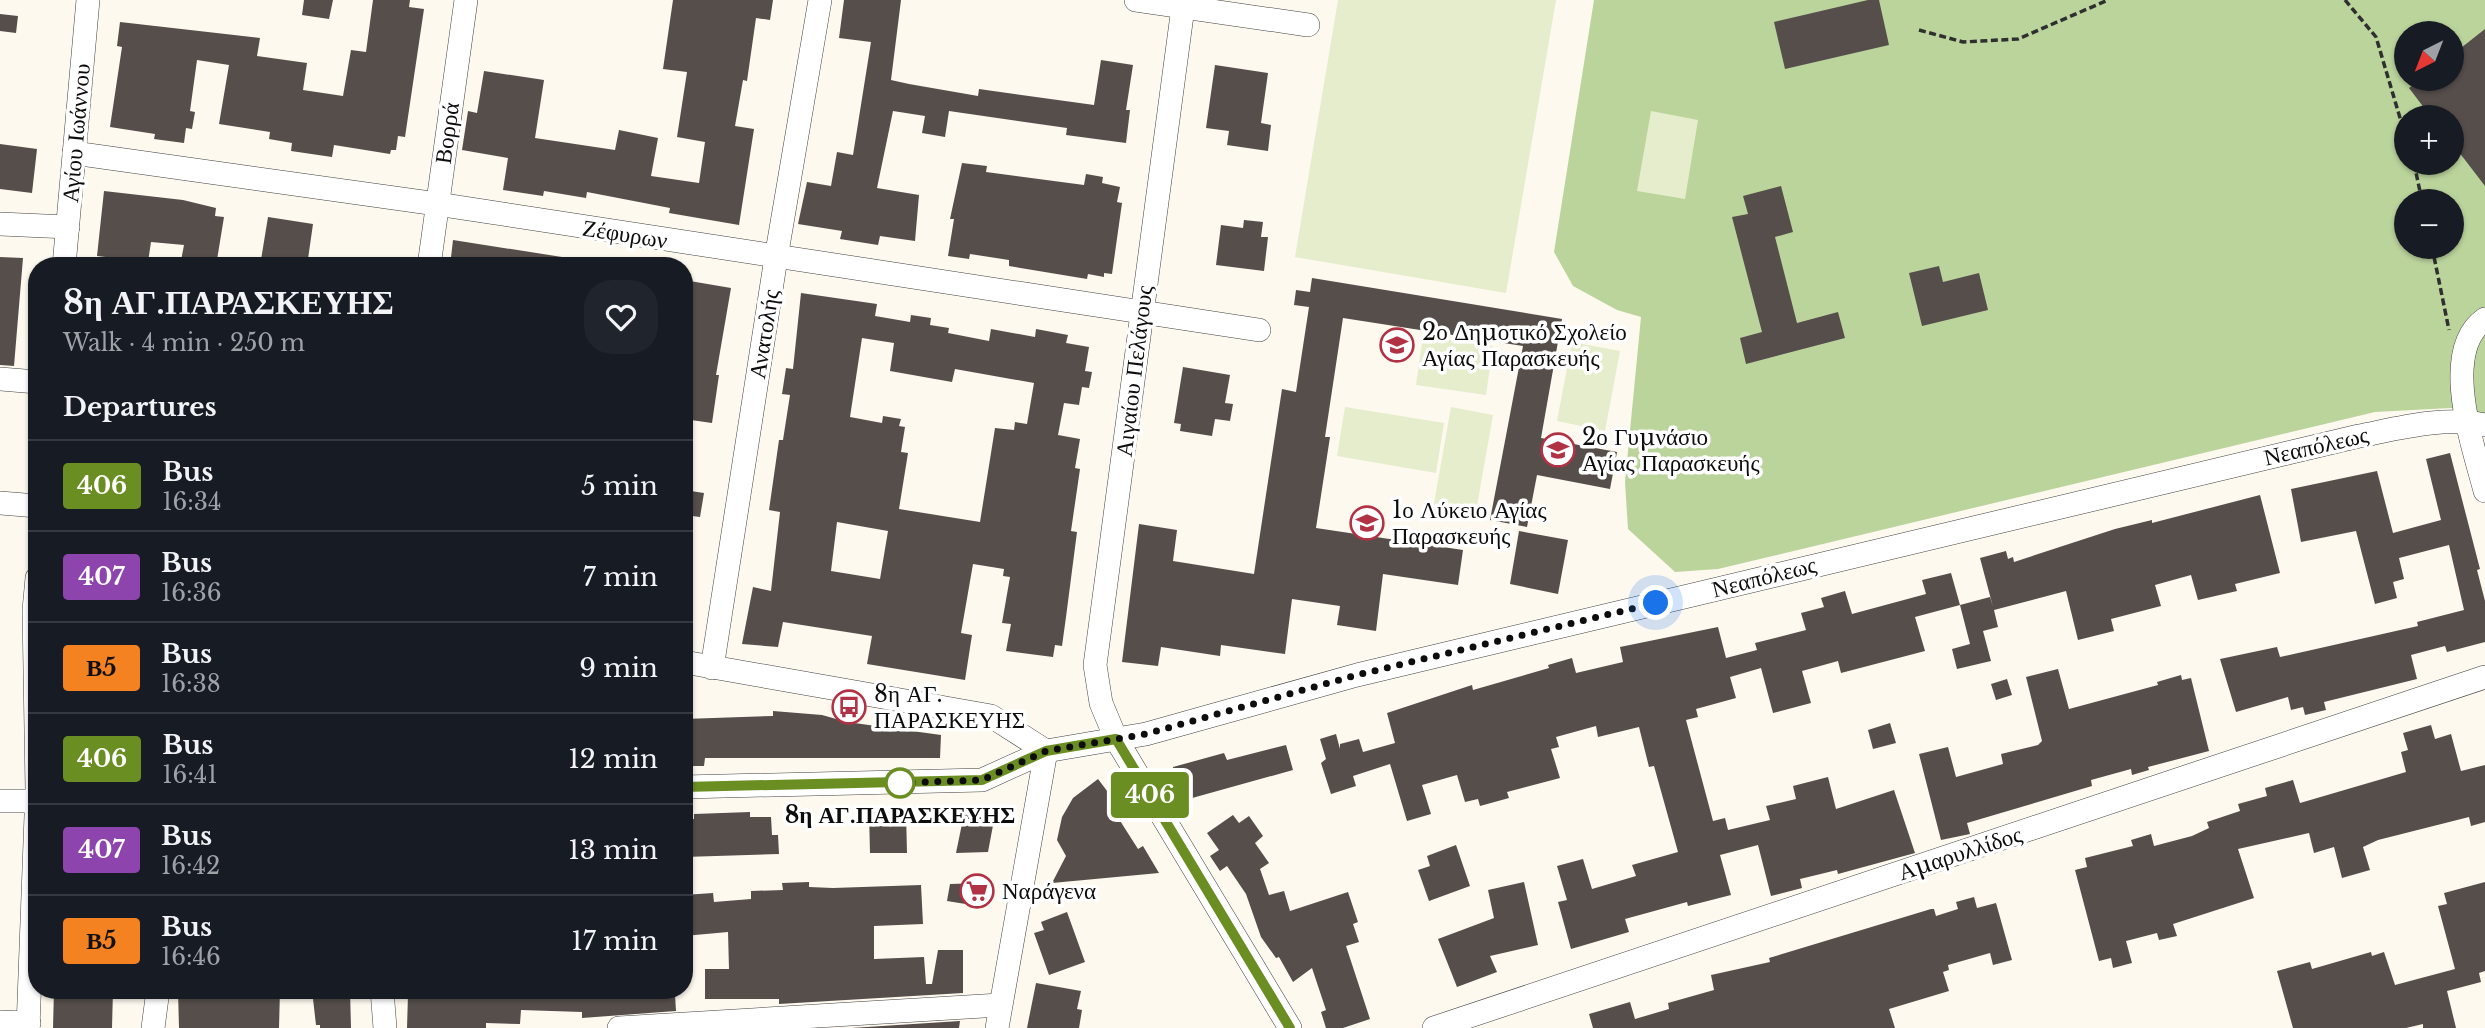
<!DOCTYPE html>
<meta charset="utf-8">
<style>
body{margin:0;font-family:"Libre Baskerville",serif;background:#20242c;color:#f1f3f6;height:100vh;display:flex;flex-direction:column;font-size:26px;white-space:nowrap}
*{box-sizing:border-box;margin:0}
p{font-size:23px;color:#9ea1a6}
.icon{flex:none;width:38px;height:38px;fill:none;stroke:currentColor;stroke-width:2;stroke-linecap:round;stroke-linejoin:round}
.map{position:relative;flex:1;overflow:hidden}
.drawer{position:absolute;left:28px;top:257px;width:665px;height:742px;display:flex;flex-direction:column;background:#171b24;border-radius:28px;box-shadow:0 2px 5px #0004}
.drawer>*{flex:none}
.badge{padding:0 14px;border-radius:5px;font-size:24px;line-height:46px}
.needle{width:46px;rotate:222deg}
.tools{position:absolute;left:2394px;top:21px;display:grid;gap:14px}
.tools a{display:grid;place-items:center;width:70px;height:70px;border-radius:50%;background:#171b24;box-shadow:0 2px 5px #0004;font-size:35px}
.you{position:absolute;width:35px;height:35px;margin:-18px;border:5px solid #fff;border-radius:50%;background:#1a73e8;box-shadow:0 0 0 10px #1a73e833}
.map>.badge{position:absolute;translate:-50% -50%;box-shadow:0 0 0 4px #fff}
h2{padding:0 35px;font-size:26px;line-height:63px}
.round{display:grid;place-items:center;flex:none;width:74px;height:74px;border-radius:28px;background:#20242c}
.overview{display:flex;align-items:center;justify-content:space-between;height:119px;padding:0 35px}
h1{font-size:33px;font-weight:800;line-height:52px}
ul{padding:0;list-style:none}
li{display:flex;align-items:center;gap:21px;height:91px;padding:0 35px;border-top:2px solid #363941}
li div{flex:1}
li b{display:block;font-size:26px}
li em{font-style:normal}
li .badge{min-width:77px;font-weight:700;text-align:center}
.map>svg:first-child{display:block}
.forest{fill:#bbd49c;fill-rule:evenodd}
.pitch{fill:#e5edcc}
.building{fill:#554e4b;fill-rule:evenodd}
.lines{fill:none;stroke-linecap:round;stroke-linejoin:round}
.minor-casing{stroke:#404040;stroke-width:24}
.path{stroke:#2f2f2f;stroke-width:3.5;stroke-dasharray:7 3.5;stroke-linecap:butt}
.minor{stroke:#fff;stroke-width:23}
.line-casing{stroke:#fff;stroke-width:16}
.line{stroke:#6b8e23;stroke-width:10}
.walk{stroke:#0d0d0d;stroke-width:7;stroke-dasharray:0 12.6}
.stop-dot{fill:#fff;stroke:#6b8e23;stroke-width:3.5}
.labels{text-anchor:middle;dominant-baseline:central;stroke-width:7;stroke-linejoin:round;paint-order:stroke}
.street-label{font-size:23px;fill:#0d0d0d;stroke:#fff}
.poi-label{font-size:23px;fill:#0d0d0d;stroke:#fff;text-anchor:start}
.stop-label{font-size:23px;font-weight:bold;fill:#0d0d0d;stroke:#fff}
</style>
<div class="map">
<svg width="2485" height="1028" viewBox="0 0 2485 1028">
<rect width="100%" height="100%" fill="#fef9ef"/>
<path class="forest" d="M1594,0h891v414l-34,-6 -76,4 -657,157 -43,3 -47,-43 -3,-47 16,-165 -24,-7 -44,-24 -19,-34zM2406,33h46v46h-46zM2406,117h46v46h-46zM2406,201h46v46h-46z"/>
<g class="pitch">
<polygon points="1338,0 1556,0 1506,293 1295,257"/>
<polygon points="1651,111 1698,120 1685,199 1637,191"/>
<polygon points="1423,336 1493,346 1486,395 1416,385"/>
<polygon points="1572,342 1620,351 1605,431 1557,421"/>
<polygon points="1345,407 1444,423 1436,473 1337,456"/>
<polygon points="1451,407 1493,415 1475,517 1433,509"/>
</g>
<g class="building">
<polygon points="304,0 333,0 329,19 302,15"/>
<polygon points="373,0 410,0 409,7 424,9 405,137 398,136 396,150 391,150 390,154 334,145 332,157 291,151 292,143 269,139 270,132 219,124 229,65 197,60 190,111 195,112 192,129 186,128 184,143 154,139 155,134 110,127 122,47 117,46 120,22 260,38 257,56 307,63 303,90 343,96 351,50 366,52"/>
<polygon points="673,0 773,0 770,20 756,18 747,81 743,80 735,126 754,129 739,225 669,213 670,208 587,192 586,198 544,191 543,196 503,190 508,158 462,150 468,111 477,113 484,71 544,80 535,138 615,150 619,130 658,138 651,176 699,183 705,142 677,137 687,72 663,69"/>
<polygon points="844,0 901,0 891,80 909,84 978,96 979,89 1094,105 1101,60 1133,65 1126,110 1130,110 1126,143 1066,135 1067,128 949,111 945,137 922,133 925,116 893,111 877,188 919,195 915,241 880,236 878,245 840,239 842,231 798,224 807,182 831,186 837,152 853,155 871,42 839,38"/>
<polygon points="1868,0 1879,0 1889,45 1785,69 1774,22"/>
<polygon points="0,14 18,16 16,33 0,31"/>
<polygon points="2485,29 2485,186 2452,143 2452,117 2431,117 2409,88 2421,79 2452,79 2452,55"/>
<polygon points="1215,65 1268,73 1261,123 1271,125 1268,151 1227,145 1229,131 1206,128"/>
<polygon points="0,144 37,149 32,193 0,189"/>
<polygon points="962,163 987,166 986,172 1084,185 1086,174 1103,177 1102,183 1120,187 1117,202 1122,203 1112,274 1104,273 1104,277 1088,274 1087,279 1009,266 1009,260 970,254 969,259 948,256 954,219 950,219"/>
<polygon points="1781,186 1793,232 1775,237 1797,323 1838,312 1845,338 1746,364 1740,338 1762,332 1732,217 1748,214 1743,196"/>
<polygon points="104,191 183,200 216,208 215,216 224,217 216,266 180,266 184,245 151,242 148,262 97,256"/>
<polygon points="268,217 313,224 307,266 260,266"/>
<polygon points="1244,220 1263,222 1261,237 1268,237 1264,271 1216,265 1221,225 1243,228"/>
<polygon points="453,240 562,257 561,266 450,266"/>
<polygon points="0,257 23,258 14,366 0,365"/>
<polygon points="1939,266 1943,282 1979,273 1988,310 1922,326 1909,273"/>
<polygon points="1312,278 1562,319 1541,438 1617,452 1610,489 1537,475 1527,527 1490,520 1523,346 1343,318 1325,437 1330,437 1316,528 1463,550 1458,585 1383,574 1376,631 1337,625 1340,606 1292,599 1285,654 1221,645 1220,656 1161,647 1158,666 1122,662 1139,524 1177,530 1173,561 1254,574 1282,389 1296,392 1309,307 1294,305 1296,290 1310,292"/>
<polygon points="684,280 731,288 716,375 719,375 712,423 684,419"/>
<path d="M801,293l76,11 -2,12 35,6 1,-7 20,3 -1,7 19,3 -1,5 41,8 2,-12 44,8 1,-8 32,6 -2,8 23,4 -4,24 7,1 -3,16 -7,-1 -3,18 -15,-2 -6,32 22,4 -5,29 5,1 -9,62 6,1 -11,85 -4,29 -7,-1 -2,12 -47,-6 5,-27 -9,-1 8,-46 -7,-1 1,-7 -31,-5 -12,69 11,2 -7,45 -98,-16 5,-28 -89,-14 -5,25 -36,-3 11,-57 18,4 9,-79 -11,-2 10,-70h4l7,-45 -8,-1 4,-26 7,1zM862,338l32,5 -4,28 62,11 3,-13 79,14 -7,41 -12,-2 -1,8 -19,-2 -15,94 -81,-13 9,-56 -7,-1 4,-25 -6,-1 2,-7 -18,-3 -1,7 -32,-6zM837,522l51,9 -8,48 -49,-8z"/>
<polygon points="1183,367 1230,375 1225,403 1233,404 1230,421 1215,419 1212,436 1180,431 1181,424 1174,423"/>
<polygon points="2450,453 2480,569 2477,570 2485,601 2485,642 2447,652 2445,646 2411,655 2417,679 2324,702 2326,710 2305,715 2303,707 2291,710 2288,697 2236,712 2220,659 2277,647 2280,657 2418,626 2417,622 2464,610 2449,545 2399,558 2404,579 2393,582 2397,598 2375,604 2356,531 2301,542 2291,489 2377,471 2393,533 2441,520 2426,459"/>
<polygon points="684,490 704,493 700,517 684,515"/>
<polygon points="2260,495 2280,573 2235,584 2237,591 2198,600 2191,575 2155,585 2161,606 2111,619 2114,631 2078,640 2066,591 1994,610 1998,627 1983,631 1991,661 1957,669 1952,649 1970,644 1960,605 1990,597 1993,607 1980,558 2006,551 2008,559 2013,557 2014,562 2115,529 2152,520 2152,523"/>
<polygon points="1519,531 1568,540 1558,594 1510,584"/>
<polygon points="1951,573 1960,605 1915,617 1925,651 1841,673 1838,661 1802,671 1811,703 1773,713 1761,668 1730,677 1736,698 1696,709 1698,717 1686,720 1713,821 1725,818 1728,830 1770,820 1766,806 1796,799 1793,786 1828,777 1836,809 1894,790 1915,853 1838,874 1837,870 1800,879 1802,888 1771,896 1758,845 1720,855 1731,895 1688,906 1687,902 1625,919 1629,932 1571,949 1558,902 1567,900 1557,866 1583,859 1592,889 1636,876 1632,865 1678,852 1654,766 1649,767 1639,727 1598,737 1596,726 1556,737 1559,747 1551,749 1560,778 1507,792 1509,798 1480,806 1478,799 1465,802 1457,775 1422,785 1431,814 1407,821 1390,764 1353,776 1356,786 1331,794 1321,763 1326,759 1320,739 1336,734 1340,749 1340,744 1359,739 1363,752 1395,743 1387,713 1472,685 1473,690 1549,668 1548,665 1572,658 1576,673 1623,662 1620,647 1718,627 1726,658 1757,650 1755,643 1806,630 1801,613 1824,607 1821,598 1845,591 1852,614 1926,594 1922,580"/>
<polygon points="2058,669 2069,709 2158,685 2157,682 2181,675 2182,680 2191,678 2209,751 2148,767 2149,770 2132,775 2131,769 2091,780 2092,786 1967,823 1970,834 1941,840 1919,754 1948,747 1956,777 2003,764 2001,754 2038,745 2042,741 2026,677"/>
<polygon points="2007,679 2012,695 1996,700 1991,684"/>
<polygon points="773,711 822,715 847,722 941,735 940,758 705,758 704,766 684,766 684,719 773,716"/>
<polygon points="1890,723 1896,743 1873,749 1868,730"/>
<polygon points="2431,725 2435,739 2451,734 2461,771 2485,765 2485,822 2471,826 2469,817 2378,840 2363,847 2370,870 2342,878 2334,847 2314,853 2309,833 2238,849 2254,898 2173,924 2177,936 2159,940 2157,933 2126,941 2132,963 2113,968 2111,958 2099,961 2075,870 2087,867 2085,858 2133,846 2131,840 2151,834 2154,846 2192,836 2209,828 2207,822 2240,811 2238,804 2267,796 2265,788 2293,780 2300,803 2406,772 2401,752 2408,750 2403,733"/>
<polygon points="1286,745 1293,770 1185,800 1174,781 1173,767 1224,753 1227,760"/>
<polygon points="1098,779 1123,812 1117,816 1138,849 1143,846 1159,873 1052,883 1066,856 1057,840 1062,817 1073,798"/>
<polygon points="750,812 750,817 771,817 772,835 778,835 779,854 684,857 684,819 694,819 694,814"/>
<polygon points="869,812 906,812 907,853 870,853"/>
<polygon points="964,814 994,820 988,852 956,853"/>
<polygon points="1233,815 1239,823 1249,816 1263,836 1255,843 1269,863 1260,869 1269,895 1284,891 1290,911 1348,892 1358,922 1353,924 1359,942 1346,946 1370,1019 1343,1028 1326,1028 1321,1012 1326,1010 1312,968 1293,982 1279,957 1276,958 1261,937 1246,894 1227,866 1220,871 1210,856 1219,850 1207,833"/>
<polygon points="1456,845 1470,886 1429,901 1418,870 1430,866 1427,856"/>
<polygon points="809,882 809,887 833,888 921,885 923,924 874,926 874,959 924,957 926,984 932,984 938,950 963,950 963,993 779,1004 779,999 705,999 705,969 729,969 728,932 684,936 684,895 713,893 714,902 751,899 751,891 783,890 782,883"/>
<polygon points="1524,882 1538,945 1490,956 1497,972 1457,987 1438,939 1494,918 1488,890"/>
<polygon points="2485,882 2485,971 2479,973 2481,982 2447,991 2456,1028 2423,1028 2423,1024 2406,1028 2293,1028 2277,971 2310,962 2312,969 2371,952 2372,956 2384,952 2395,985 2455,969 2438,906 2447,904 2444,893"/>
<polygon points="982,883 978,906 947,901 950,884"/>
<polygon points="1974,897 1977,908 1996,903 2012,960 1993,965 1990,953 1948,965 1949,970 1943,972 1949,991 1889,1009 1895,1028 1593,1028 1589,1014 1630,1002 1635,1019 1669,1009 1668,1003 1714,990 1711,975 1770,962 1769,958 1931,909 1934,909 1936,916 1958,909 1956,902"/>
<polygon points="1067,912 1085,962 1049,975 1034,933 1044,930 1041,922"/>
<polygon points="1036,983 1081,991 1077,1009 1082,1010 1079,1028 1027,1028"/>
<polygon points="54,990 113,990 112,1028 53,1028"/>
<polygon points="178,990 280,990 279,1028 179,1028"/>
<polygon points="312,990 350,990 351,1028 320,1028 320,1025 316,1025"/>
<polygon points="463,990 669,990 669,995 675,995 676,1011 582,1018 582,1012 521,1010 520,1024 486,1023 486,1028 407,1028 408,995 463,996"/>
<polygon points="960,1021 959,1028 851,1028"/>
</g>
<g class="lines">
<defs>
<g id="minor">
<polyline points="1136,0 1308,25"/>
<polyline points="1184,0 1095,665 1101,703 1116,739 1290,1028"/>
<polyline points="74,153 437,204 1259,330"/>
<polyline points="0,224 68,227"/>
<polyline points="64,266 88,0"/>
<polyline points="429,266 466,0"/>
<path d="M2485,319c-46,32 -11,129 0,172"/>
<polyline points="0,379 37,382"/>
<polyline points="0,503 37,506"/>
<polyline points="684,662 991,716 1046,751"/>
<polyline points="712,668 776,258 820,0"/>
<path d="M684,787l298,-7 64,-29 100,-17 211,-59 1002,-239c41,-8 85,-20 126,-11"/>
<polyline points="0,801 37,801"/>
<polyline points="382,990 385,1028"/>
<polyline points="0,1022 29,1023"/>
<polyline points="28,1028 37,789 34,610 37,578"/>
<polyline points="153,1028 158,990"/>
<polyline points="619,1028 1000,1005"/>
<polyline points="997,1028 1046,751"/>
<polyline points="1434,1028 2485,677"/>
</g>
</defs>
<use href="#minor" class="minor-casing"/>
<g class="path">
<polyline points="2345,0 2376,37 2406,138"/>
<polyline points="1919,30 1963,42 2018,39 2108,0"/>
<polyline points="2414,163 2422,201"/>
<polyline points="2432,247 2449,330"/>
</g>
<use href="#minor" class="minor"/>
</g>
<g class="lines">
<defs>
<polyline id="line" points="684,787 982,780 1046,751 1116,739 1290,1028"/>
</defs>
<use href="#line" class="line-casing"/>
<use href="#line" class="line"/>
<polyline class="walk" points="900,783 982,780 1046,751 1146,734 1357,675 1656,603"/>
</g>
<defs>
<symbol id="school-ring" viewBox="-11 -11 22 22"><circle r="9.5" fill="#fff" stroke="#b13244" stroke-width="1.5"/><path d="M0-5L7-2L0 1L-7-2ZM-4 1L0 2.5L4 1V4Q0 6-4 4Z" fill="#b13244"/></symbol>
<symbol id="bus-ring" viewBox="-11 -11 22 22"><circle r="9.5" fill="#fff" stroke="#b13244" stroke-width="1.5"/><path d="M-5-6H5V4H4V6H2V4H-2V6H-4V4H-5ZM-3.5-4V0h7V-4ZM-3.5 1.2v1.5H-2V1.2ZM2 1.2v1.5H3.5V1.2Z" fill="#b13244"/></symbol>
<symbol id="supermarket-ring" viewBox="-11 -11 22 22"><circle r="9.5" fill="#fff" stroke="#b13244" stroke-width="1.5"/><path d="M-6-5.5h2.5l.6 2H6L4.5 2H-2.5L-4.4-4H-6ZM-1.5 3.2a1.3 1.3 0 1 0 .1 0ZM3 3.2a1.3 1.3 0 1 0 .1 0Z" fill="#b13244"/></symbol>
</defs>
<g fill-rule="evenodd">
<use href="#school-ring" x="1378" y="326" width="38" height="38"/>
<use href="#school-ring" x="1539" y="431" width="38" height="38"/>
<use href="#school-ring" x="1348" y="504" width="38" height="38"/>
<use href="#bus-ring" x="830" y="688" width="38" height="38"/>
<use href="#supermarket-ring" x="958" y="872" width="38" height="38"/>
</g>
<circle class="stop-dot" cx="900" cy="783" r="14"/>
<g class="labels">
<g class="street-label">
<text transform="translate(76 133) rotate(-85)">Αγίου Ιωάννου</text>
<text transform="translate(447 133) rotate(-82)">Βορρά</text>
<text transform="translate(625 234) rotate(9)">Ζέφυρων</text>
<text transform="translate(764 334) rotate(-81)">Ανατολής</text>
<text transform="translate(1134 371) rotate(-83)">Αιγαίου Πελάγους</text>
<text transform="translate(2316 446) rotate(-13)">Νεαπόλεως</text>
<text transform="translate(1764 577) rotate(-14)">Νεαπόλεως</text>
<text transform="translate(1960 853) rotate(-18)">Αμαρυλλίδος</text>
</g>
<g class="poi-label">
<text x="1422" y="332">2ο Δημοτικό Σχολείο<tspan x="1422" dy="26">Αγίας Παρασκευής</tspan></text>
<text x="1582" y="437">2ο Γυμνάσιο<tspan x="1582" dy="26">Αγίας Παρασκευής</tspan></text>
<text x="1392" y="510">1ο Λύκειο Αγίας<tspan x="1392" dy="26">Παρασκευής</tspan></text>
<text x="874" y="694">8η ΑΓ.<tspan x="874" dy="26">ΠΑΡΑΣΚΕΥΗΣ</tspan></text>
<text x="1002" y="891">Ναράγενα</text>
</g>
<g class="stop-label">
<text x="900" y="815">8η ΑΓ.ΠΑΡΑΣΚΕΥΗΣ</text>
</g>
</g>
</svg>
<div class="tools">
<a><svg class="needle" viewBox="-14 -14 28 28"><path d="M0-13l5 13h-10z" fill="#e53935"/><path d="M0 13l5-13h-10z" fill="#9ea1a6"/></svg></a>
<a>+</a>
<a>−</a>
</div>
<div class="you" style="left:1656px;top:603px"></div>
<b class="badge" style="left:1150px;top:795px;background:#6b8e23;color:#fff">406</b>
<section class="drawer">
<div class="overview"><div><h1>8η ΑΓ.ΠΑΡΑΣΚΕΥΗΣ</h1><p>Walk · 4 min · 250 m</p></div><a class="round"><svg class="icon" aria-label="heart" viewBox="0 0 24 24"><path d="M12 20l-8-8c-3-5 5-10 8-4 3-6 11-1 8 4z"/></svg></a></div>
<h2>Departures</h2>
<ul>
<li><span class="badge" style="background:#6b8e23;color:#fff">406</span><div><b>Bus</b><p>16:34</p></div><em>5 min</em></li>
<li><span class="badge" style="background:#8e44ad;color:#fff">407</span><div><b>Bus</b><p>16:36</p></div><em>7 min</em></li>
<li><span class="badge" style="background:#f58220;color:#111">Β5</span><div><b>Bus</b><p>16:38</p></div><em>9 min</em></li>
<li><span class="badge" style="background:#6b8e23;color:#fff">406</span><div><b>Bus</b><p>16:41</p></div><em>12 min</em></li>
<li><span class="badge" style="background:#8e44ad;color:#fff">407</span><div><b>Bus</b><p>16:42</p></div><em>13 min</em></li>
<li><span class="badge" style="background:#f58220;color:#111">Β5</span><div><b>Bus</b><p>16:46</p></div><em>17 min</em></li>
</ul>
</section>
</div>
